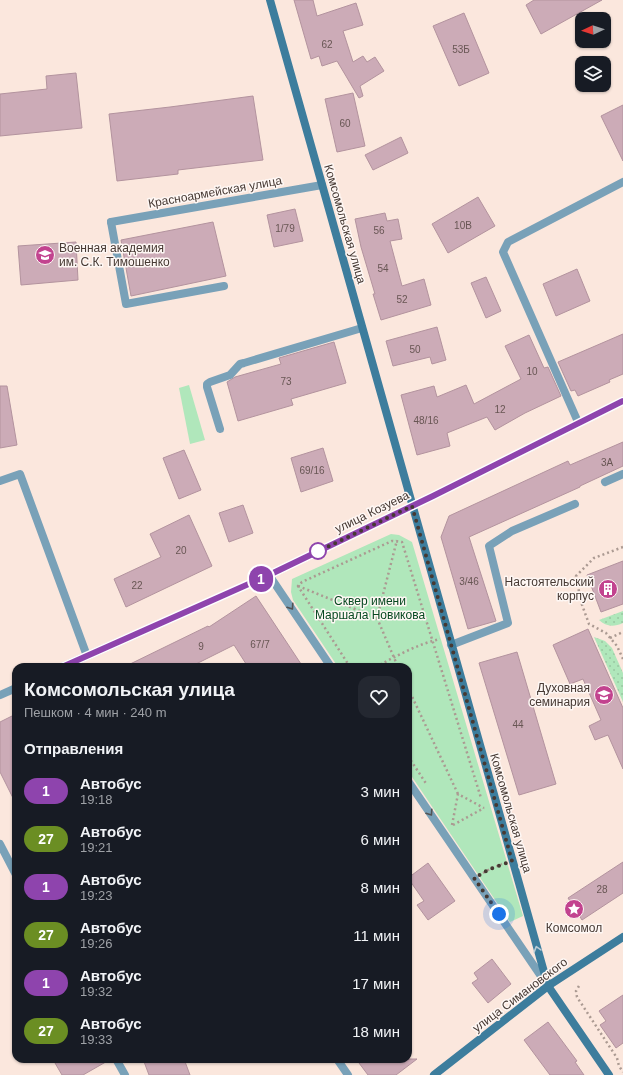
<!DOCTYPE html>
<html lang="ru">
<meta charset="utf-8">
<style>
body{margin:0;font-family:Helvetica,sans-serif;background:#242831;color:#f1f3f6;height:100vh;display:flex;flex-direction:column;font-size:15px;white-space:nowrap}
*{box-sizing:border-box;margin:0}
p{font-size:13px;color:#9ea1a6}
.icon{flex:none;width:22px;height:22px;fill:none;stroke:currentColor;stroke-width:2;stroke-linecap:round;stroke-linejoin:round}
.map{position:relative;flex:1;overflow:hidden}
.details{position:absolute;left:12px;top:663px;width:400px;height:400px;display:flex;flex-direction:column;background:#171b24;border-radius:12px;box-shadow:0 1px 3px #0004}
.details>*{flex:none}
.badge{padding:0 8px;border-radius:13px;font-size:14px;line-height:26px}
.needle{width:26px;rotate:266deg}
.controls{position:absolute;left:575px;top:12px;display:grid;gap:8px}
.controls a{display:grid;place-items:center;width:36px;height:36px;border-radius:8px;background:#171b24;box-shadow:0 1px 3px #0004;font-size:20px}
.you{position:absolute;width:20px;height:20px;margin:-10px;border:3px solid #fff;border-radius:50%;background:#1a73e8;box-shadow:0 0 0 6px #1a73e833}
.map>.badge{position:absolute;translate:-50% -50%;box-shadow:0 0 0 2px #fff}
h2{padding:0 12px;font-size:15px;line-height:36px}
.round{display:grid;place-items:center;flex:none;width:42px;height:42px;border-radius:12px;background:#242831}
.headline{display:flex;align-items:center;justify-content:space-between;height:68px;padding:0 12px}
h1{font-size:19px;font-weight:700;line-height:30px}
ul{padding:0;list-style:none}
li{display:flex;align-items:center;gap:12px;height:48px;padding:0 12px}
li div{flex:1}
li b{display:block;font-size:15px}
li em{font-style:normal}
li .badge{min-width:44px;font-weight:700;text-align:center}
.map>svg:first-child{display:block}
.grass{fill:url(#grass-dots)}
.park{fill:#b0e7bb}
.building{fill:#ccabb7;stroke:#b3939e}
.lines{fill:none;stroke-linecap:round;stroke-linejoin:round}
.path{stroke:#ab9a92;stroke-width:2.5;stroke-dasharray:2 3;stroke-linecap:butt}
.lane{stroke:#79a1b8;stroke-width:8}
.street{stroke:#79a1b8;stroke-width:8}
.secondary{stroke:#3d7d9d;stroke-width:8}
.oneway{stroke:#535354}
.oneway2{stroke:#baccd6}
.line-casing{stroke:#fff;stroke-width:9}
.line{stroke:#8e44ad;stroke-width:6}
.walk{stroke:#463933;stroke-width:4;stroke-dasharray:0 7.2}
.stop-dot{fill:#fff;stroke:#8e44ad;stroke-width:2}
.labels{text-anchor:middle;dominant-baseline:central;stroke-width:3;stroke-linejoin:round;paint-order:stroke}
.number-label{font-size:10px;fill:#685654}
.street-label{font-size:12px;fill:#463933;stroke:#fef7f4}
.poi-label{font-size:12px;fill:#463933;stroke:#fef7f4;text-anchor:end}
.park-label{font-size:12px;fill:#074921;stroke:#fef7f4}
</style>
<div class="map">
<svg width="623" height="1075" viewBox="0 0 623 1075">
<defs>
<pattern id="grass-dots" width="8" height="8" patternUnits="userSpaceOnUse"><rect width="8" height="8" fill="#b0e7bb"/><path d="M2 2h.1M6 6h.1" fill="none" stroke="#99c7a1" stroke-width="1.8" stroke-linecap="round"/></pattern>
</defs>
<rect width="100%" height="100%" fill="#fbe7dd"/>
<g class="grass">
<path d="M623,611v12c-9,4 -17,4 -24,-3z"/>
<polygon points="594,637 605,641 612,648 623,673 623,702"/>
</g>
<g class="park">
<polygon points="189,385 205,440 190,444 179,388"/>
<polygon points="391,534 399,535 412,542 523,916 510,922 408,771 408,667 338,667 293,600 291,592 292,579"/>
</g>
<g class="building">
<polygon points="294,0 313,0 317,16 356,3 363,25 343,31 353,62 363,56 367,62 375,57 384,71 360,86 363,96 359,98 337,61 322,66 319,56 311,59"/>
<polygon points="534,0 602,0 541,34 526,5"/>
<polygon points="464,13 489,73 459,86 433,26"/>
<polygon points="76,73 82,128 0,136 0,94 47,89 46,76"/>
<polygon points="353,93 365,146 337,152 325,99"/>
<polygon points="253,96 263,160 178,170 178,174 117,181 109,114 170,107"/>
<polygon points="623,105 623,161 601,116"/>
<polygon points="401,137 408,153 373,170 365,155"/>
<polygon points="478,197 495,226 448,253 432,224"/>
<polygon points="295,209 303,241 274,247 267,215"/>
<polygon points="385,213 387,221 398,219 402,239 390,241 402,286 424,279 431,305 381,320 373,294 375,294 361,247 355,219"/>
<polygon points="213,222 226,276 131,296 121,240"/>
<polygon points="76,242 78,280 21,285 18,246"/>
<polygon points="577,269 590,301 556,316 543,284"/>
<polygon points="486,277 501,311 486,318 471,283"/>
<polygon points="437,327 446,360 432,364 430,357 393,366 386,341"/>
<polygon points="623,334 623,374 609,380 610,382 578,396 575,390 571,391 558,362"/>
<polygon points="529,335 544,368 548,367 561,396 525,413 495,430 487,417 447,433 450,446 417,455 401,395 434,386 437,397 466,385 474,404 521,379 505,346"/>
<polygon points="334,342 346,383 291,399 293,405 238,421 227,382 235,377 281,364 279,358"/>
<polygon points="0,386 7,386 17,445 0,448"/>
<polygon points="623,442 623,466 580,486 580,487 469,537 496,621 468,629 441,537 449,516 568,461 570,465"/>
<polygon points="323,448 333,481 301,492 291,458"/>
<polygon points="184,450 201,490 179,499 163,458"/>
<polygon points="243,505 253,533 229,542 219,513"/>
<polygon points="189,515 212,566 126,607 114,579 161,557 150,534"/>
<polygon points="623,561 623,604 601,612 587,575"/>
<polygon points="256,596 303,667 248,667 234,645 190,667 124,667 208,626 209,627"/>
<polygon points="588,629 623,708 623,769 608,735 595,740 589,726 601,720 583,679 570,684 553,645"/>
<polygon points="517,652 556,784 519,795 479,663"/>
<polygon points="16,714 16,804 0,772 0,722"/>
<polygon points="623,862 623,893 582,920 568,898"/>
<polygon points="428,863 455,901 428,920 417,905 424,901 408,878"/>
<polygon points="492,959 511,984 488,1003 472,983 478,979 474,973"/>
<polygon points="623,995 623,1043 616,1048 600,1025 606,1021 599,1011"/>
<polygon points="548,1022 577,1061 575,1062 584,1075 550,1075 524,1040"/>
<polygon points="62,1059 111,1059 83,1075 62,1075 55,1063"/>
<polygon points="143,1059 184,1059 190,1075 149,1075"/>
<polygon points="356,1059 417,1059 396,1075 368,1075"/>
</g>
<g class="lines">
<g class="path">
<polyline points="623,547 594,558 576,576 581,602 589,624 606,633 617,646 623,659"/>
<polyline points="298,586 377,618 397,540"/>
<polyline points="377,618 398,667"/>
<polyline points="610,638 623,632"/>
<polyline points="350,667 298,586 302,582 392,541 402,542 481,798"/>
<path d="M376,667c20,-11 42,-23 64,-28"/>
<polyline points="408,688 458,794"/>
<polyline points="408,756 427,785"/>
<polyline points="452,825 458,794 484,808"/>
<polyline points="453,825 484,808"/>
<polyline points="483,873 490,869 502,864"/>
<polyline points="579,986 576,991 577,997 617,1058 619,1066 623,1072"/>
</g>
<g class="lane">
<polyline points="111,222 126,304 224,286"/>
<polyline points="578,422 503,252 508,242 623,182"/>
<polyline points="220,429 207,387 207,384 210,382 230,375 240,364 244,363 362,328"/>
<polyline points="0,481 20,474 87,656"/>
<polyline points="605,482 623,474"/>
<polyline points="451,645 508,623 489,546 512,531 575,504"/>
<polyline points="337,1059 348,1075"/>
</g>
<g class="street">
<polyline points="111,222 322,185"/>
<polyline points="269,575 331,667"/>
<polyline points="62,667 269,575 433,496 623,401"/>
<polyline points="0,695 16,688"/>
<polyline points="408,781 547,985"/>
<polyline points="0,844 16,875"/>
<polyline points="116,1059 125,1075"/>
</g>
<g class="secondary">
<polyline points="270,0 548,986 609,1075"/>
<polyline points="434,1075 548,986 623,937"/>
</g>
</g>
<defs><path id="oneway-chevron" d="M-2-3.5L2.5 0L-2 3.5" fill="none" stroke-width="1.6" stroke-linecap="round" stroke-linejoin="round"/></defs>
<g class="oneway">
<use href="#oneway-chevron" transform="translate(291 607) rotate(56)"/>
<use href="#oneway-chevron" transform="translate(430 813) rotate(56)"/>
</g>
<use class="oneway2" href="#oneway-chevron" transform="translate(537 949) rotate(-106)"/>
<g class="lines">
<defs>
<polyline id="line" points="62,667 269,575 433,496 623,401"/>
</defs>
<use href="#line" class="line-casing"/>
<use href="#line" class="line"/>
<polyline class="walk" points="318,551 317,552 412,506 512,861 490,869 474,878 499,914"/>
</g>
<defs>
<symbol id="university-disc" viewBox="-11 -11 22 22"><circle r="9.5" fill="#c2438f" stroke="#fef7f4"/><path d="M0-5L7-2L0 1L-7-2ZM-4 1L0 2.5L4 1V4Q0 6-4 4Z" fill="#fff"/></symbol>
<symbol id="building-disc" viewBox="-11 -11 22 22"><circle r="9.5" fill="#c2438f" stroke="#fef7f4"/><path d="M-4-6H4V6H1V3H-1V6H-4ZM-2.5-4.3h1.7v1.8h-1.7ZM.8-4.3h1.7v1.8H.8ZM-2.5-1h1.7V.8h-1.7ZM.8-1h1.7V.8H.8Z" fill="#fff"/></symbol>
<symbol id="sight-disc" viewBox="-11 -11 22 22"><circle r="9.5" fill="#c2438f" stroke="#fef7f4"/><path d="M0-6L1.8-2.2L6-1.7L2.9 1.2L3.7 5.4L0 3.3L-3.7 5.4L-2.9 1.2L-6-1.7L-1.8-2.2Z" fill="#fff"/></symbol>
</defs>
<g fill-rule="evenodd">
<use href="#university-disc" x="34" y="244" width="22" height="22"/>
<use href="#building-disc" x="597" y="578" width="22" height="22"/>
<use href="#university-disc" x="593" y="684" width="22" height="22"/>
<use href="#sight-disc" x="563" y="898" width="22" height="22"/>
</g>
<circle class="stop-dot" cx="318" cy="551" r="8"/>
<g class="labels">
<g class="number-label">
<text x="327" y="44">62</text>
<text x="461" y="49">53Б</text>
<text x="345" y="123">60</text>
<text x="463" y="225">10В</text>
<text x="285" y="228">1/79</text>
<text x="379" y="230">56</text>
<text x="383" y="268">54</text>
<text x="402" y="299">52</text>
<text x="415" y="349">50</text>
<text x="532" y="371">10</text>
<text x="286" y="381">73</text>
<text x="500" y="409">12</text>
<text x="426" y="420">48/16</text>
<text x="607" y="462">3А</text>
<text x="312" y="470">69/16</text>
<text x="181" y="550">20</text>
<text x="469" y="581">3/46</text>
<text x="137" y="585">22</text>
<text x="260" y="644">67/7</text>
<text x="201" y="646">9</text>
<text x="518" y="724">44</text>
<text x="602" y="889">28</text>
</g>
<g class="street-label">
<text transform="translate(215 192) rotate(-10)">Красноармейская улица</text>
<text transform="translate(345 224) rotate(74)">Комсомольская улица</text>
<text transform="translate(372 512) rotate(-26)">улица Козуева</text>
<text transform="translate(511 813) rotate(74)">Комсомольская улица</text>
<text transform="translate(520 995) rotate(-37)">улица Симановского</text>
</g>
<g class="poi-label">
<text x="59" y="248" text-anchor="start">Военная академия<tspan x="59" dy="14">им. С.К. Тимошенко</tspan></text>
<text x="594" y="582">Настоятельский<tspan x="594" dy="14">корпус</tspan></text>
<text x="590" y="688">Духовная<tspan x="590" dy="14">семинария</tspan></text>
<text x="574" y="928" text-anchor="middle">Комсомол</text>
</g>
<g class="park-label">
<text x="370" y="601">Сквер имени<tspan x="370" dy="14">Маршала Новикова</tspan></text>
</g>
</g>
</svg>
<div class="controls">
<a><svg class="needle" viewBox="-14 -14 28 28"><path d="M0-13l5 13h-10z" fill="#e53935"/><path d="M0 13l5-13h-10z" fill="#9ea1a6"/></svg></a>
<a><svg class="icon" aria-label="layers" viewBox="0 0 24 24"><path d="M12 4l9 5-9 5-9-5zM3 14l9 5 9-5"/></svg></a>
</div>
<div class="you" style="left:499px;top:914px"></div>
<b class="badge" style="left:261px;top:579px;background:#8e44ad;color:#fff">1</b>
<section class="details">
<div class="headline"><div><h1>Комсомольская улица</h1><p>Пешком · 4 мин · 240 m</p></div><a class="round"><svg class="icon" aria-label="heart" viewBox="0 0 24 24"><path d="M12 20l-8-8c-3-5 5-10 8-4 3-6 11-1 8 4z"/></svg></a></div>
<h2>Отправления</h2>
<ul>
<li><span class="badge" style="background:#8e44ad;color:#fff">1</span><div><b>Автобус</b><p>19:18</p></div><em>3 мин</em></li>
<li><span class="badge" style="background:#6b8e23;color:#fff">27</span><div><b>Автобус</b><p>19:21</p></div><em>6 мин</em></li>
<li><span class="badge" style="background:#8e44ad;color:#fff">1</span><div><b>Автобус</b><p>19:23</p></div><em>8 мин</em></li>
<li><span class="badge" style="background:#6b8e23;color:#fff">27</span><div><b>Автобус</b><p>19:26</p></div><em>11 мин</em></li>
<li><span class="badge" style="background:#8e44ad;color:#fff">1</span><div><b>Автобус</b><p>19:32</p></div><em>17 мин</em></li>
<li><span class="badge" style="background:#6b8e23;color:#fff">27</span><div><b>Автобус</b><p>19:33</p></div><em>18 мин</em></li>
</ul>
</section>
</div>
